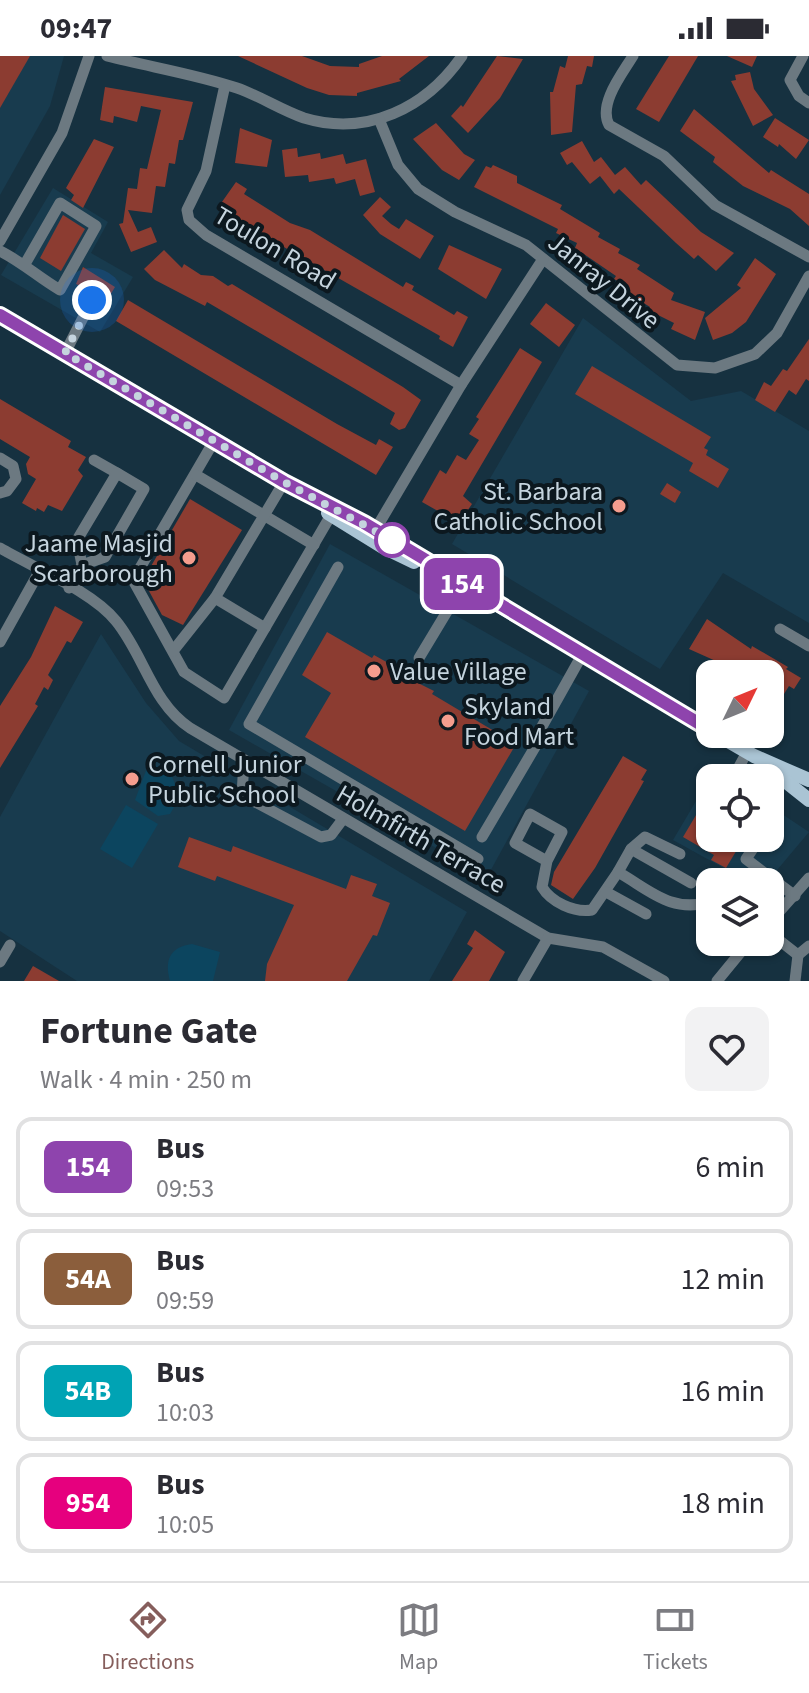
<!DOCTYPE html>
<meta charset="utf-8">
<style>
body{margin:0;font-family:"Source Sans 3",sans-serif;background:#f2f2f3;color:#2b2b33;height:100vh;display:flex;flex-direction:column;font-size:30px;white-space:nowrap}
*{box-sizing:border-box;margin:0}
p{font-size:26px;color:#7c7c81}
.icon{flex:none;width:44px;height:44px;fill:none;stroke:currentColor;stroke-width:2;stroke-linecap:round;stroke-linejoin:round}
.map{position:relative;height:925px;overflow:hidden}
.details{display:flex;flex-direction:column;background:#fff;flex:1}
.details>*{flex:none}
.badge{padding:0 16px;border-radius:12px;font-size:28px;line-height:52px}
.needle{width:52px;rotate:47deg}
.fabs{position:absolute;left:696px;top:604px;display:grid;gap:16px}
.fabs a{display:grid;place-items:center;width:88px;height:88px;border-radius:16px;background:#fff;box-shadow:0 2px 6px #0004;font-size:40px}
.you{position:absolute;width:40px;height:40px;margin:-20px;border:6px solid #fff;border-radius:50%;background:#1a73e8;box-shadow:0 0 0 12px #1a73e833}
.map>.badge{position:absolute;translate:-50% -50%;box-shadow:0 0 0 4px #fff}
.round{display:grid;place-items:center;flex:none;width:84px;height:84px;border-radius:16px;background:#f2f2f3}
.overview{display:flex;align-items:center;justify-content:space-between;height:136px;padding:0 40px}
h1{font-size:38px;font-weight:700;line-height:60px}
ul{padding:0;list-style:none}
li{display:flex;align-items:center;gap:24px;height:100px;margin:0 16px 12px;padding:0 24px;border:4px solid #e1e1e2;border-radius:16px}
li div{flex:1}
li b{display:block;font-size:30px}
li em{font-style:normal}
li .badge{min-width:88px;font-weight:700;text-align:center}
.status{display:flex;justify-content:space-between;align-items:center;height:56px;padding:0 40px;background:#fff;direction:ltr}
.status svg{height:22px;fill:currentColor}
.dock{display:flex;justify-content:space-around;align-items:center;height:112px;border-top:2px solid #e1e1e2;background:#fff;font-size:22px;color:#7c7c81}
.dock a{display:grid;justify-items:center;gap:4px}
.dock .on{color:#865e5c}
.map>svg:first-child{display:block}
.built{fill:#183b4e}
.green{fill:#0c455f}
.building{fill:#8c3c31}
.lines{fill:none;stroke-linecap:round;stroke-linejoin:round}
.minor{stroke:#6c7981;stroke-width:11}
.major{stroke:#aac4d4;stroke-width:14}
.line-casing{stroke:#fff;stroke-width:18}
.line{stroke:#8e44ad;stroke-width:12}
.walk{stroke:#c5d4de;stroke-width:8;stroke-dasharray:0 14.4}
.poi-dot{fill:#f59d8e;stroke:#0c181f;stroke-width:3}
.stop-dot{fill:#fff;stroke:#8e44ad;stroke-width:4}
.labels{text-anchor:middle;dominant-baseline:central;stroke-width:8;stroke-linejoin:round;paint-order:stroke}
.street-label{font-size:26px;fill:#c5d4de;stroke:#0c181f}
.poi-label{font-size:26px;fill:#c5d4de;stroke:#0c181f;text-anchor:start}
</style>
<div class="status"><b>09:47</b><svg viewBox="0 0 49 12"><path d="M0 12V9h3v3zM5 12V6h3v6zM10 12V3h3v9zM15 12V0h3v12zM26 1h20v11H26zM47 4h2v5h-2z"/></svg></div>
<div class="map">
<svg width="809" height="925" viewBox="0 0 809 925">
<rect width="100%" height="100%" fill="#163140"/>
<g class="built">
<polygon points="0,0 64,0 50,50 0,139"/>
<polygon points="53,132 108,166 91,197 133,221 100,276 1,219"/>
<polygon points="583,262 691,345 741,335 809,375 809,567 723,517 660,613 452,488"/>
<polygon points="330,488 589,635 487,821 229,674"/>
<polygon points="101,578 146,647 179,685 467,856 429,925 77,925 0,875 0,761"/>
<polygon points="715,713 728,722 710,722 710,782 770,782 770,750 809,776 767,826 749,826 673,784"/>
</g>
<g class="green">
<polygon points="154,709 171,718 180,741 170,758 158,760 135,744 147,712"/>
<polygon points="126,749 158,768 132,812 100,793"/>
<path d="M192,888l28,8 -7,29h-43c-6,-21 0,-34 22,-37z"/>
</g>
<g class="building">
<polygon points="0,0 30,0 0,52"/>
<polygon points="238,0 302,0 330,10 359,11 359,8 382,0 429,0 399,23 401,25 357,37 357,40 329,39 307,32"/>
<polygon points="497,0 523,3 500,42 468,77 451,60 461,49 463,51"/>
<polygon points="568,0 594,0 592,11 587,10 582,28 576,29 572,76 551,79 550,36 553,36 560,10 565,12"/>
<polygon points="669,0 698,0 659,66 636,53"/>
<polygon points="727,0 757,0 752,11"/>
<polygon points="750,16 754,33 773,59 753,70 731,25 736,24 735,19"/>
<polygon points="105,31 193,46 183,84 179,84 175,108 169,107 165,131 156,130 152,157 128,154 138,176 151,171 157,186 131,196 119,168 123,167 128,132 137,133 140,112 147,113 161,54 141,50 137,66 114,60 113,67 100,64"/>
<polygon points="694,53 769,117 771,114 809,138 809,170 790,153 743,130 713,106 715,101 680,75"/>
<polygon points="775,62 809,84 796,103 779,88 778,91 763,81"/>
<polygon points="436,67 464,98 475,104 459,124 442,114 413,83"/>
<polygon points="240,72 272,84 267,111 235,107"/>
<polygon points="94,83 114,91 83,152 71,144 74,139 66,132"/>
<polygon points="582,85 594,106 601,101 615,119 625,111 641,129 646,124 701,176 734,197 716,215 698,199 694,203 676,187 619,133 614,138 600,120 590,128 572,106 567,109 560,97"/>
<polygon points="297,92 298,101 320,97 321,103 343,98 346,108 366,103 375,136 360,140 355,123 336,128 334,122 309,126 308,119 285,121 282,94"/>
<polygon points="493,109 517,120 517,127 562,149 560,153 600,177 598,181 620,193 618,197 640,209 637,213 674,237 671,244 705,256 695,284 671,273 674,267 648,254 650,251 634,241 627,234 628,231 614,223 616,220 575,192 577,187 556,177 558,173 474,131 486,110 491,112"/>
<polygon points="236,126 247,133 244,138 290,167 310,174 403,231 406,226 414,230 412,234 454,259 457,255 468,261 453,291 439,283 440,280 217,153"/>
<polygon points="380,141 391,151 382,160 391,168 399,173 406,163 434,180 420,203 380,178 363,159"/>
<polygon points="63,159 85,173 61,215 40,202"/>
<polygon points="449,189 502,213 486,243 438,213"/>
<polygon points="164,194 182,212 184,208 201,219 213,220 228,230 232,228 403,331 421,344 405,372 399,374 390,368 395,357 357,334 207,246 205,250 155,224 144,213"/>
<polygon points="755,202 776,218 746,266 732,277 713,284 705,262 741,232 737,229"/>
<polygon points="83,211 115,231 106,246 96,237 76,228"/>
<polygon points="128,244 337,368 376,389 379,383 393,391 376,419 116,265"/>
<polygon points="546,247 575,269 559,291 530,268"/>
<polygon points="809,283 809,325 806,323 796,339 789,334 775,356 755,344 764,326 771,330 783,313 787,315"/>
<polygon points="520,292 542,306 463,440 472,448 459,467 422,446 440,414 446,418 457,399 466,404 479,384 469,378 479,363 476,361"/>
<polygon points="592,310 711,381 704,392 708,394 706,399 729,413 718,432 689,415 693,407 575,338"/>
<polygon points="0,343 71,385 68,391 86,401 78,414 83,420 62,455 48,449 44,456 37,452 36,455 22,447 36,423 28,418 26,408 30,401 0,383"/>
<polygon points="667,427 681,436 675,447 660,438"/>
<polygon points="190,443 242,474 183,569 162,559 143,524"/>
<polygon points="55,550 83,566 71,587 67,585 48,619 53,624 48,634 44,631 35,648 38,650 0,712 0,650 31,601"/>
<polygon points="707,563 751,593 752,590 788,611 786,613 801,622 794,633 789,630 779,646 770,641 770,618 731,618 716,609 718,606 689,593"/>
<polygon points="327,576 372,602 374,599 390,608 388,612 434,635 432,638 516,688 465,775 305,681 331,637 302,619"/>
<polygon points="623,700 647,714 641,724 644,725 595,812 573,843 551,829 554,816"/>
<polygon points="702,749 710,754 710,782 744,782 726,812 711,804 714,799 683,781"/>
<polygon points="189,781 231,796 233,790 346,833 351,819 377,828 372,840 390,847 377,880 373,879 347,925 265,925 267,908 294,849 217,820 215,825 178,811"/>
<polygon points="475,874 505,896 489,925 452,925 473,892 467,888"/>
<polygon points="33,910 59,925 24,925"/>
</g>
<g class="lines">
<g class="minor">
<path d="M107,0c43,11 88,18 130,32 23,8 44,22 67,30 63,19 122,-10 158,-62"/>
<path d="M633,0c-11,18 -35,48 -24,69l55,31 51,49 94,52"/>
<polyline points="803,0 790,24 799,40 809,47"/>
<polyline points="225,29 206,115 187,154 189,164 206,179 461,329"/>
<polyline points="379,63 398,109 418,133 455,156 526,189 677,309 715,312 755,298 777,277 809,220"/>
<polyline points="0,185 62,77 89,0"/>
<path d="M0,195c22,11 38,26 60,39l36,-64 -36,-23 -35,61"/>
<polyline points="65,297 92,244"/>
<polyline points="214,385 133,524 184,616 224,642 331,459"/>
<polyline points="0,402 13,410 16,423 7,435 0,437"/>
<polyline points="94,404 117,417"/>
<polyline points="196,419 314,489"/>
<polyline points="371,481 461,329 543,203"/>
<path d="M0,492c34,20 92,43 116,73 28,34 36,82 74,107l358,210 55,9 61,34"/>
<polyline points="338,511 249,668 478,803"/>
<polyline points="69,532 82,509 105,501 144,433 117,417 77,484 82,509"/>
<polyline points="265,572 215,542 284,426"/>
<polyline points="780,573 809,590"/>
<polyline points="0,586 39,516"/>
<polyline points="173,595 215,542"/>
<polyline points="419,602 463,529"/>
<polyline points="244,705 242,739 321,781 331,779 343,763"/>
<polyline points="733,722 747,696"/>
<polyline points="482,781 538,686 540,674 582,599"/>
<polyline points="760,782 746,803 795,840"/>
<polyline points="631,793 645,781 680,798"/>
<path d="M547,805l15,-29 -32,-18 -15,29 32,18 -5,26c9,15 32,26 50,23l26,-38"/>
<path d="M691,827l-60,-34 -13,23c33,19 53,41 92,30"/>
<polyline points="606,836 646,858"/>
<polyline points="770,866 809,822"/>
<polyline points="770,877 798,899 809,890"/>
<polyline points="0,906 10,889"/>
<polyline points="523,925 548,882"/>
<polyline points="717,925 749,886"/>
<polyline points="795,925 798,899"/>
</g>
<g class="major">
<polyline points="0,259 284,426 404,490 455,524 710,674"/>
<polyline points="328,457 383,491 414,506"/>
<polyline points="716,678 754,700 809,724"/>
<polyline points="770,713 809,744"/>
</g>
</g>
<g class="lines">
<defs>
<polyline id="line" points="0,259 284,426 364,467 710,674"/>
</defs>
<use href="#line" class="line-casing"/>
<use href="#line" class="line"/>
<polyline class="walk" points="92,244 65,297 284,426 392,484"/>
</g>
<g class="poi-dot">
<circle cx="619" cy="450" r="8"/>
<circle cx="189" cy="502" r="8"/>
<circle cx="374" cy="615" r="8"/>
<circle cx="448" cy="665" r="8"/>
<circle cx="132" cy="723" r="8"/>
</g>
<circle class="stop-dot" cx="392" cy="484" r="16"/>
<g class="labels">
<g class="street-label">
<text transform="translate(275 192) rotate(31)">Toulon Road</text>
<text transform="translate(604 225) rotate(39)">Janray Drive</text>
<text transform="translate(421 783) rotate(30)">Holmfirth Terrace</text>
</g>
<g class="poi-label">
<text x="603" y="435" text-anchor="end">St. Barbara<tspan x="603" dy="30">Catholic School</tspan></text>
<text x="173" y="487" text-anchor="end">Jaame Masjid<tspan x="173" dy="30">Scarborough</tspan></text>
<text x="390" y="615">Value Village</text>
<text x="464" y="650">Skyland<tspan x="464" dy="30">Food Mart</tspan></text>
<text x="148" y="708">Cornell Junior<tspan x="148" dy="30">Public School</tspan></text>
</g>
</g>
</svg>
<div class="fabs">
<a><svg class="needle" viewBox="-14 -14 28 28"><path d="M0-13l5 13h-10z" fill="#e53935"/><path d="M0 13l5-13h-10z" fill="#7c7c81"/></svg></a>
<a><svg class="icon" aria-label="locate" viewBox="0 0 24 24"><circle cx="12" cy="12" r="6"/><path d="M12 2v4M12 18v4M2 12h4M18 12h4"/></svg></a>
<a><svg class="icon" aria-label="layers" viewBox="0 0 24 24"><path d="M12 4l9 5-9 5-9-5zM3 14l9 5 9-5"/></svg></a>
</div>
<div class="you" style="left:92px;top:244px"></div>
<b class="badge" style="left:462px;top:528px;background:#8e44ad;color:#fff">154</b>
</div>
<section class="details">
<div class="overview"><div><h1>Fortune Gate</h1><p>Walk · 4 min · 250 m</p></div><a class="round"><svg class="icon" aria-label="heart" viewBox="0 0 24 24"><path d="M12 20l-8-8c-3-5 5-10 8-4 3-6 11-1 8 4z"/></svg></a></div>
<ul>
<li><span class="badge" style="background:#8e44ad;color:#fff">154</span><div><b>Bus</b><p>09:53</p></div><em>6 min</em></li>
<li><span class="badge" style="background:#8b5e3c;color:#fff">54A</span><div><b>Bus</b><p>09:59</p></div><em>12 min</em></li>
<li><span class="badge" style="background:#00a3b4;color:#fff">54B</span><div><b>Bus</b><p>10:03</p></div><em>16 min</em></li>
<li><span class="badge" style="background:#e6007e;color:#fff">954</span><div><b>Bus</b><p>10:05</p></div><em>18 min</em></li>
</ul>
</section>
<nav class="dock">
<a class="on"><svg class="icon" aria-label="directions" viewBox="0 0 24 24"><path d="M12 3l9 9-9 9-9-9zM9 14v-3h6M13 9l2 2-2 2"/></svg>Directions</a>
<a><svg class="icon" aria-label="map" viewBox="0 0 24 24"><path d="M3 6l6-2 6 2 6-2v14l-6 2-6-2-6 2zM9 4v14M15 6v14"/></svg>Map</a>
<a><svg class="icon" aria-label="tickets" viewBox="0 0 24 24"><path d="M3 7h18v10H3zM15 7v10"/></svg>Tickets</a>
</nav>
